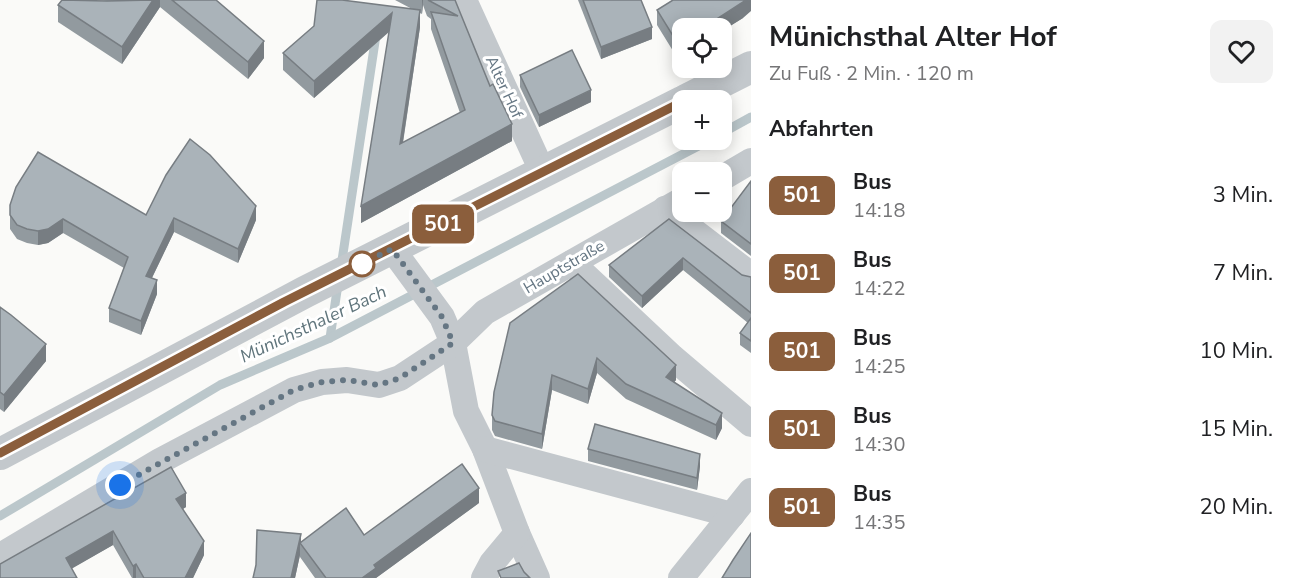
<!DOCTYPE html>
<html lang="de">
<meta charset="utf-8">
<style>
body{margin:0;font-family:"Nunito Sans",sans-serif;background:#f2f2f2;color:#202124;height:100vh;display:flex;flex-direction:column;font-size:22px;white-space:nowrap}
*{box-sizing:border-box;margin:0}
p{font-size:20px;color:#757577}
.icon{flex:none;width:33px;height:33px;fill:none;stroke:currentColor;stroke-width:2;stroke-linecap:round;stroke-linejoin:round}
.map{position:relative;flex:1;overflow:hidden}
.details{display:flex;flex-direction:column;background:#fff;width:540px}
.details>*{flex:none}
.badge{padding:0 12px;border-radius:9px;font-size:21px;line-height:39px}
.fabs{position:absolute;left:672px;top:18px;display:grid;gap:12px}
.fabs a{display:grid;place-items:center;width:60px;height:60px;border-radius:12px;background:#fff;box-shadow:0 3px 15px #0003;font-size:30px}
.you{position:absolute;width:30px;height:30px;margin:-15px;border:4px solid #fff;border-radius:50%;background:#1a73e8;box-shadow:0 0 0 9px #1a73e833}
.map>.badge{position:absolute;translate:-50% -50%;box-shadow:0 0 0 3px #fff}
h2{padding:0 18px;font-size:22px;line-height:54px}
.round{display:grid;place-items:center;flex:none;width:63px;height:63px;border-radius:12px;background:#f2f2f2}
.overview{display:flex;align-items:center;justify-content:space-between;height:102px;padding:0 18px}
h1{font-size:28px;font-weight:700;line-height:45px}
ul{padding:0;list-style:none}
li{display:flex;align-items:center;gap:18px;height:78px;padding:0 18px}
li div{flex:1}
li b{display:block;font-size:22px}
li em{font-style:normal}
li .badge{min-width:66px;font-weight:700;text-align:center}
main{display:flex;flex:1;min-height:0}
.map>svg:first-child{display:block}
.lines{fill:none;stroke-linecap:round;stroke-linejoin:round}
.stream{stroke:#bbc7cb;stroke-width:9}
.minor{stroke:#c3c8cc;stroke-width:26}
.tertiary{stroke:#c3c8cc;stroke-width:32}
.wall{fill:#929a9f;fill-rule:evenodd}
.shaded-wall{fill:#777d82}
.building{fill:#aab3b9;stroke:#777d82;stroke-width:1.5}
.line-casing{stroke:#fff;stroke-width:14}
.line{stroke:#8b5e3c;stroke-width:9}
.walk{stroke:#657683;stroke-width:6;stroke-dasharray:0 10.8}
.stop-dot{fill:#fff;stroke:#8b5e3c;stroke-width:3}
.labels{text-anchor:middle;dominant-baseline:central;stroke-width:6;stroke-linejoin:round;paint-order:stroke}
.street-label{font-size:16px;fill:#657683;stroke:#fff}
.water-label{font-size:18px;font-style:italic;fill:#60757c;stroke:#fff}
</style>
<main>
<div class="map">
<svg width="751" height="578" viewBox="0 0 751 578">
<rect width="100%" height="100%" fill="#fafaf8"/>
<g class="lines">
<g class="stream">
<polyline points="722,133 751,117"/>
<polyline points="341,267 376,35"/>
<polyline points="330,338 338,284"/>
<polyline points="0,516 220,385 330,338 710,140"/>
</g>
<g class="minor">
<polyline points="464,0 543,173"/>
<polyline points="722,178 751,161"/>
<polyline points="665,209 751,275"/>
<polyline points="392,249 442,317 453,343 466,411 485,449 517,533 537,578"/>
<polyline points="572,263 672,357 751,424"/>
<polyline points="485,449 732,515"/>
<polyline points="0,556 160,461 294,390 322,382 347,380 379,385 400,378 453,343 485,312 682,200"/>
<polyline points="484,578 492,563 517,533"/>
<polyline points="681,578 751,491"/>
</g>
<g class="tertiary">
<polyline points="686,100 751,67"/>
<polyline points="0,454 305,292 682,102"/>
</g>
</g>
<g class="wall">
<polygon points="107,0 216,0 264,58 248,79 160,7 122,64 58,22 58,5"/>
<path d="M395,0h60l57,141 -151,82 28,-191 -75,66 -31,-28v-17l131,-43zM423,5l4,11 4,3v10l29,84 -57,30 17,-116v-14l2,1z"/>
<polygon points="578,0 641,0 652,39 601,59"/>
<polygon points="657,10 743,18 722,31 722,28 678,59 657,25"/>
<polygon points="520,75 591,102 539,127 520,87"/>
<polygon points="751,181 751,256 721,233 721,221"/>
<polygon points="10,205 146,215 256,220 238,263 174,232 152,278 157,294 141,335 109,322 109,308 124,268 63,233 48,243 38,245 27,243 17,239 10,229"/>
<polygon points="669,219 742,275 751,277 751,353 740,345 740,333 748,323 683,270 642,308 609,277 609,265"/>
<polygon points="0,307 46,361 4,412 0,409"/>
<polygon points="510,323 676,380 674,382 722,428 716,440 626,399 597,373 588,404 552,390 542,449 495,436 492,430 492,415"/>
<polygon points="588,449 700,466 697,490 588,461"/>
<polygon points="186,493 186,507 183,509 204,555 193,578 132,578 113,545 72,568 0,578"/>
<polygon points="479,503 376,578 315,578 300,557 300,555 295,578 253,578 301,542 364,535"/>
</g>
<g class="shaded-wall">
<polygon points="153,0 160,0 160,7 122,64 122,47"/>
<polygon points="422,0 423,0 422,14"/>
<polygon points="746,0 751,0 751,11 743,18 722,31 722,28 703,28"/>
<polygon points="420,10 420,27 400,161 400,144"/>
<polygon points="392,13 392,29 314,98 314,81"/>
<polygon points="652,27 652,39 601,59 601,47"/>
<polygon points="264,41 264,58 248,79 248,62"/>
<polygon points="682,41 682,56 678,59 678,44"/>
<polygon points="591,90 591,102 539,127 539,115"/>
<polygon points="512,124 512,141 361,223 361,206"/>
<polygon points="256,206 256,220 238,263 238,249"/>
<polygon points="174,218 174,232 146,290 146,276"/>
<polygon points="63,219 63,233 48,243 38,245 38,231"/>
<polygon points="683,258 683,270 642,308 642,296"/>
<polygon points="157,280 157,294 141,335 141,321"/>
<polygon points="46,344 46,361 4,412 4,395"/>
<polygon points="597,358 597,373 588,404 588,389"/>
<polygon points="676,365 676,380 666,392 666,377"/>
<polygon points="552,375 552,390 542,449 542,434"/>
<polygon points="722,413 722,428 716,440 716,425"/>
<polygon points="700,454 700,466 697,490 697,478"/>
<polygon points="479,488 479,503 376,578 362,578 374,565"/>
<polygon points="186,493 186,507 176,513 176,499"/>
<polygon points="113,531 113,545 66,572 66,558"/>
<polygon points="301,534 301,544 300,543 300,555 295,578 291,578"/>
<polygon points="204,541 204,555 193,578 185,578"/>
<polygon points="136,564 136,578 133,578 133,566"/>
</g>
<g class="building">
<polygon points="62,0 107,1 153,0 122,47 58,5"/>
<polygon points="172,0 216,0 264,41 248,62"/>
<polygon points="317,0 342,0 420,10 400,144 465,110 431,12 458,16 428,0 455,0 490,86 493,84 512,124 361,206 392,13 314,81 283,53 314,26"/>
<polygon points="583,0 641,0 652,27 601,47"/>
<polygon points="673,0 746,0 703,28 682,28 682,41 678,44 657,10"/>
<polygon points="572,50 591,90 539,115 520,75"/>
<polygon points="190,139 210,155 256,206 238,249 174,218 146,276 157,280 141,321 109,308 128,257 63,219 48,229 38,231 27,229 17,225 10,215 10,205 16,187 38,152 146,215 166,175"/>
<polygon points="751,181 751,244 721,221"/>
<polygon points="669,219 742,275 751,277 751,313 683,258 642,296 609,265"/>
<polygon points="578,274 676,365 666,377 722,413 716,425 626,384 597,358 588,389 552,375 542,434 495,421 492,415 494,392 510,323"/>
<polygon points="0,307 11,315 46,344 4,395 0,392"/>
<polygon points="751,318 751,341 740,333"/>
<polygon points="595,424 700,454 697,478 588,449"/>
<polygon points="462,464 479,488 374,565 376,568 362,578 326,578 300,543 346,508 364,535"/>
<polygon points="171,467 186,493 176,499 204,541 185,578 144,578 136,564 133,566 113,531 66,558 77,578 0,578 0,564"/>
<polygon points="257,530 301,534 291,578 253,578 256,565"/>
<polygon points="751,533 751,578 722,578 733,560"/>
<polygon points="519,563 524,572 530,578 501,578 498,571"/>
</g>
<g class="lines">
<defs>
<polyline id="line" points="0,453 284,302 682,102"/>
</defs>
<use href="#line" class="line-casing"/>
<use href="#line" class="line"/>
<polyline class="walk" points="120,485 294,390 322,382 347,380 379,385 400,378 453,343 442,317 392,249 357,266 362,264"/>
</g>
<circle class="stop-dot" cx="362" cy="264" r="12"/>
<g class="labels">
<g class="street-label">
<text transform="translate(504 87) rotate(65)">Alter Hof</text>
<text transform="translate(564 267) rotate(-30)">Hauptstraße</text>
</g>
<g class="water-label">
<text transform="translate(313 324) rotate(-25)">Münichsthaler Bach</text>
</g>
</g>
</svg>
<div class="fabs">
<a><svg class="icon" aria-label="locate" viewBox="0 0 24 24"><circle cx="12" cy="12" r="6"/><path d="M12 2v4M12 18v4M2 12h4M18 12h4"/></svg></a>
<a>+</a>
<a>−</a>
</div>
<div class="you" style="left:120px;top:485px"></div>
<b class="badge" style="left:443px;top:224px;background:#8b5e3c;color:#fff">501</b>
</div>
<section class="details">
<div class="overview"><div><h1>Münichsthal Alter Hof</h1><p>Zu Fuß · 2 Min. · 120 m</p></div><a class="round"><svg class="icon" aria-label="heart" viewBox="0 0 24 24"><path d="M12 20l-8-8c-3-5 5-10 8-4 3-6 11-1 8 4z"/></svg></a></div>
<h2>Abfahrten</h2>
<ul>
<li><span class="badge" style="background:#8b5e3c;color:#fff">501</span><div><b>Bus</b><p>14:18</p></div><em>3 Min.</em></li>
<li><span class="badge" style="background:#8b5e3c;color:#fff">501</span><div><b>Bus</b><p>14:22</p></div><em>7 Min.</em></li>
<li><span class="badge" style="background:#8b5e3c;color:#fff">501</span><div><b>Bus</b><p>14:25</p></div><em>10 Min.</em></li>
<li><span class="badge" style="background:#8b5e3c;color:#fff">501</span><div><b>Bus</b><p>14:30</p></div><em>15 Min.</em></li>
<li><span class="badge" style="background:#8b5e3c;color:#fff">501</span><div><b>Bus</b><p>14:35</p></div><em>20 Min.</em></li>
</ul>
</section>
</main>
